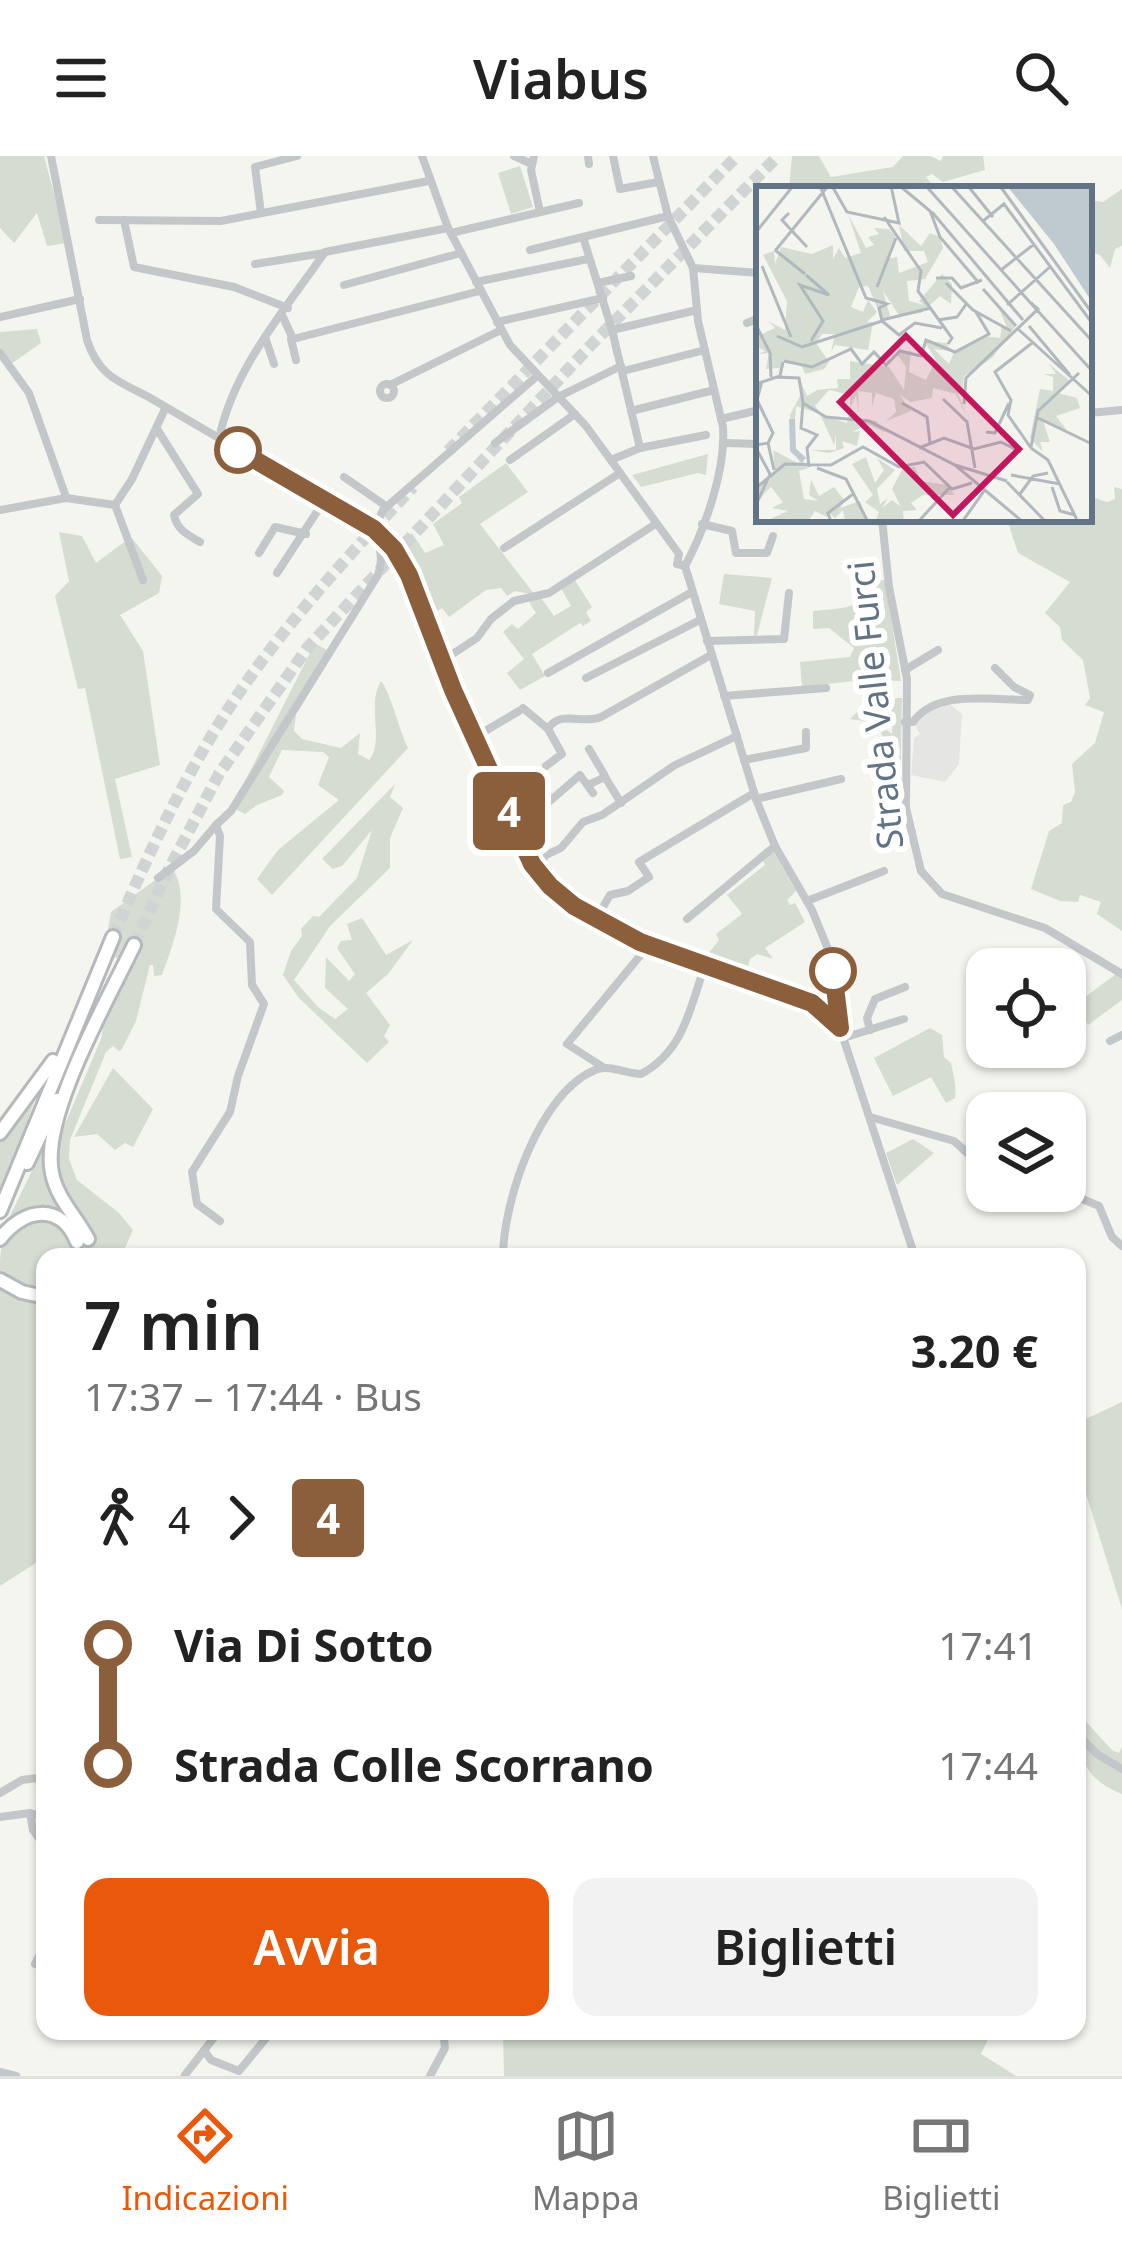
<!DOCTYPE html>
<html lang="it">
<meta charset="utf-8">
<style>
body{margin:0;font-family:"Noto Sans",sans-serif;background:#f2f2f2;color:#222;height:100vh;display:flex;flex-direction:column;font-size:45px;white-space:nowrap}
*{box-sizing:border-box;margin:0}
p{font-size:39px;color:#767676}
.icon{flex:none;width:66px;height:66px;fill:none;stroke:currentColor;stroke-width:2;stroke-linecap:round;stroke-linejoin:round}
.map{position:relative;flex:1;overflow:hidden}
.details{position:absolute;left:36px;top:1092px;width:1050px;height:792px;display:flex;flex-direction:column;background:#fff;border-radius:24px;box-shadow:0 3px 9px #0004}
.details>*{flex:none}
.badge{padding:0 24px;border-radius:9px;font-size:42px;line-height:78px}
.tools{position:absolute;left:966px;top:792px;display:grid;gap:24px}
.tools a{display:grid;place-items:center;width:120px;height:120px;border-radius:24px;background:#fff;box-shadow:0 3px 9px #0004;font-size:60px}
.map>.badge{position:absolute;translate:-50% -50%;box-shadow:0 0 0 6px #fff}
.legs{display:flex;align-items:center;gap:18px;height:132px;padding:0 48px;font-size:39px}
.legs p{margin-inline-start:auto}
.summary{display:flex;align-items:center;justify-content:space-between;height:204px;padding:0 48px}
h1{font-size:66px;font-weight:600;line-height:90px}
.primary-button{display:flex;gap:24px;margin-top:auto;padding:24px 48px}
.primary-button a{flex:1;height:138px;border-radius:24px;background:#ea580c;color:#fff;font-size:48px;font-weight:600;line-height:138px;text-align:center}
.primary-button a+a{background:#f2f2f2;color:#222}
ul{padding:0 48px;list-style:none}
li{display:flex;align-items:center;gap:42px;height:120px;font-size:45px}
li i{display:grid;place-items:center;width:18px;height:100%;margin:0 15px;background:currentColor}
li i::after{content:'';width:30px;height:30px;margin:-15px;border:9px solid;border-radius:50%;background:#fff}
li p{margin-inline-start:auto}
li:first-child i{background:linear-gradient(#0000 50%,currentColor 0)}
li:last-child i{background:linear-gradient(currentColor 50%,#0000 0)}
header{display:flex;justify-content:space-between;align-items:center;height:156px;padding:0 48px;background:#fff;font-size:54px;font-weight:600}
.dock{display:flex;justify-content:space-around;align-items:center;height:168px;border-top:3px solid #e0e0e0;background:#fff;font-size:33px;color:#767676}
.dock a{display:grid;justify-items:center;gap:6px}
.dock .current{color:#ea580c}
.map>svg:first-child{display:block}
.built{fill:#e5e6e4}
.green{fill:#d5dcd1}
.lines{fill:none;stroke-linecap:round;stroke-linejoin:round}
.highway-tunnel{stroke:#d0d4d5;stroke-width:12;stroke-dasharray:12 6;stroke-linecap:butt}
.highway-casing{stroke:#b5b9bc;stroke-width:18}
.minor{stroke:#c3c7ca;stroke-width:8}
.highway{stroke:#fff;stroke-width:12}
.line-1-casing{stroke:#fff;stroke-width:27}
.line-1{stroke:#8b5e3c;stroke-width:18}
.stop-1-dot{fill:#fff;stroke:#8b5e3c;stroke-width:6}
.labels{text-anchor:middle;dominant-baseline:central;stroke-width:12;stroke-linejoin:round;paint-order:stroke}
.street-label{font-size:36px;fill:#617384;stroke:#fff}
.inset-river{fill:none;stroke:#bfcad0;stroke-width:6}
.inset-road{fill:none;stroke:#b1b9be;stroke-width:3}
.view{fill:#c2185b;fill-opacity:0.15;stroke:#c2185b;stroke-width:6}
.inset-edge{fill:none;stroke:#617384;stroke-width:6}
</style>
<header><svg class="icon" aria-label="menu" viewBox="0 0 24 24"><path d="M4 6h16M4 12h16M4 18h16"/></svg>Viabus<svg class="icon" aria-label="search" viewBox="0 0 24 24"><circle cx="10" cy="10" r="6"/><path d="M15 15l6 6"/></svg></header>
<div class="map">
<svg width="1122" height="1920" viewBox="0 0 1122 1920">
<rect width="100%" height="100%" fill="#f5f5f0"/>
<polygon class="built" points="946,545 962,558 959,608 945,626 911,619 914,582 920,578 913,567 924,553"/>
<g class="green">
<polygon points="0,0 44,0 67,87 47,90 37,57 14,87 0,72"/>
<polygon points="792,0 819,0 831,21 893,11 903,0 930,0 941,5 943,0 983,0 985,14 943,26 932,18 926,21 936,33 789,33"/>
<polygon points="520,10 533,51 511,58 498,17"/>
<polygon points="1122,33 1122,90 1115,93 1110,112 1100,99 1089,95 1089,44 1103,46"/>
<polygon points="37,173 41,187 11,208 0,194 0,176"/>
<polygon points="708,298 706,319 698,317 641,331 632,319"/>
<polygon points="506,307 528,336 480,368 535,439 515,435 507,440 501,432 486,434 449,461 442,452 434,457 394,389 412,377 425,397 444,389 433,368 462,347 459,341"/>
<polygon points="1114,331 1122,333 1122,775 1097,758 1101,746 1080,739 1078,746 1060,745 1031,733 1049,675 1062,667 1063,649 1071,646 1075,636 1072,608 1095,587 1104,556 1085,549 1090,542 1083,504 1062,484 1060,471 1045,457 1070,426 1018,397 1007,363 1089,363 1089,340 1107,346 1115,343"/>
<polygon points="59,376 82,380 96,407 131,381 162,420 159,437 120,459 143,495 160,609 115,623 132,701 120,703 85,532 78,533 55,440 69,425"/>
<polygon points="724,418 772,422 757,479 754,480 755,455 719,448"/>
<polygon points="574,423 592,451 586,456 591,465 583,470 580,467 532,498 545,520 520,534 507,517 524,503 503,476 512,468 518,473 536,457 529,446 541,442 554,460 571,450 561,432"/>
<path d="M885,424l16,101 -39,-1 -60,7 -2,-25 50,-5 4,-9 -25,-20 -16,1v-18c27,-3 50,0 58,-30z"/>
<path d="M315,487l18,11 -37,60 -2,17 8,8 39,9 19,-15 -2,21 11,6c16,-19 -3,-55 12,-79 10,12 18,49 27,67l-136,147 -15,-16 21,-29 61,-50 -21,-15 11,-28 -6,-5 -41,-2 -13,27 15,14 -2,4 -25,10 -12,9 -13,-7z"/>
<polygon points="897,542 902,542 900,645 891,630 893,615 882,595 886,589 881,576 887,574 892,578 892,569 850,563 860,553 873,556"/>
<polygon points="395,628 390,641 403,652 390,682 390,712 330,770 294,824 318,851 335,863 348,853 325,832 326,801 349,825 355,818 337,792 341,785 352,784 347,768 362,762 386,799 413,784 388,818 366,837 390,869 384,880 389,886 367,907 298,841 283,819 291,795 302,780 301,773 313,760 319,761 357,722 372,674 342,710 333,713 322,703"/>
<polygon points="773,695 796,735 787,744 790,749 795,747 805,766 765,792 773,803 757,798 750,803 746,819 704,803 719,784 716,778 742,758 727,739 765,709 763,704"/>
<path d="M172,712c20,29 1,76 -10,107l-8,1 -1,-11h-3l-14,56 -14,28 -3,2 -6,-5 -7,6 -36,88 -1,19 8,21 42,33 14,17 -12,27h-76v29l-23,-2 -22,-10c0,-42 5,-40 41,-58l20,7 12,20 21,-7 -26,-35 -10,-25 -1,-33 44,-104 3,-19 28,-59 -3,-18 -10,15 -7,-1 5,-17 -10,-5 4,-23z"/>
<polygon points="1116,818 1122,822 1122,844 1088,869 1077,847"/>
<path d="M930,872l12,7 2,22 7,6c2,10 6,24 4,35l-9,5 -15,-26 -38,19 -19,-38z"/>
<polygon points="113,912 153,953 133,991 125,987 115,994 97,978 74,981"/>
<polygon points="33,944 34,946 0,1046 0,981"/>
<polygon points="913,983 934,997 897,1029 886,997"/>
<polygon points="46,986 46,1012 80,1077 66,1062 8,1064"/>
<polygon points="0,1129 45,1145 45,1407 39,1405 0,1430"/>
<polygon points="1122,1246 1122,1453 1077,1309 1077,1267"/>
<path d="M1077,1556l35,38 7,3 3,-7v48c-41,-16 -45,-43 -45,-82z"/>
<polygon points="503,1875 992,1875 981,1898 1016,1920 504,1920"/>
</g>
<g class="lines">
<g class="highway-tunnel">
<polyline points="448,295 737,0"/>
<path d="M113,781c42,-100 88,-197 154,-283 45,-59 95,-113 146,-167"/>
<polyline points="134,789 170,711 219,618 308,491 592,188 778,0"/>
<polyline points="88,1083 90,1101"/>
<polyline points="77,1086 79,1101"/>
</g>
<defs>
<g id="highway">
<polyline points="0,977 53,905"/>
<polyline points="27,1007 57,944"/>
<polyline points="0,1055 113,781"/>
<path d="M0,1083c23,-31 61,-37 77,3"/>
<path d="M88,1083c-12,-23 -31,-40 -36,-66 -12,-56 57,-175 82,-228"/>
<polyline points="0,1124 22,1136 45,1141"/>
</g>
</defs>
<use href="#highway" class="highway-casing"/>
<g class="minor">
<path d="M51,0l36,184c11,34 29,41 60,56l227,133c43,42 55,103 77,157 25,60 56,118 81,178 72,93 207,103 307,152"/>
<polyline points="422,0 448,72 510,189 586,270 679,398 677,408 685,410 756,643 775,690 812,754 828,793 840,872 915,1101"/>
<polyline points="514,0 532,8"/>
<polyline points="534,0 531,14 540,56"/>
<polyline points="588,0 589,8"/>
<polyline points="613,0 620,33 658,26"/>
<path d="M653,0l15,60 25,52 5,53 25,106c3,44 -19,104 -38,139"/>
<polyline points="261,57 255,11 297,0"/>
<polyline points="99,64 221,65 429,25"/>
<polyline points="124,64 134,111 234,131 288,152"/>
<polyline points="451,77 579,47"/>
<polyline points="583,81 612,174 640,292"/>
<polyline points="530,94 668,60"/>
<polyline points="255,108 324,97"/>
<polyline points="693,112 759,117"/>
<polyline points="476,126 588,103"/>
<polyline points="598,127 631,120"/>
<polyline points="344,129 461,97"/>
<polyline points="0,161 80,143"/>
<polyline points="283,161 293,183 480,135"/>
<polyline points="497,166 603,142"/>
<polyline points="747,167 759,162"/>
<polyline points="612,174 697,154"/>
<polyline points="265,181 274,208"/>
<polyline points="291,183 296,204"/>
<polyline points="0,197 29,237 66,341"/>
<polyline points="623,215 705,194"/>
<circle cx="387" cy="235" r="7"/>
<polyline points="390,229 501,174"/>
<polyline points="631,255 714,234"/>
<polyline points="1089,257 1122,254"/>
<polyline points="721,263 759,254"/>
<path d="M157,273l41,65 -24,21c3,15 14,20 26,27"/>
<path d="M219,283c14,-70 66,-129 106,-187l123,-24"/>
<polyline points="495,287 558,241 621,210"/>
<polyline points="725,287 759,288"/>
<polyline points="510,304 575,258"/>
<polyline points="611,304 640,292 706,279"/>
<polyline points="344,321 386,350"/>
<polyline points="115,349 132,323 165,253"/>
<polyline points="0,354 66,342 115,349 143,424"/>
<polyline points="882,363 889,431 907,523 906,652 921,715 942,738 1045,772 1122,818"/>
<polyline points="702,368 732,375 736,397 767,397 773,380"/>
<polyline points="504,392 620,317"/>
<polyline points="259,397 275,371 306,378"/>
<polyline points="277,417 324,345"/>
<polyline points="707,485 784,483 789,437"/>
<polyline points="442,505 477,482 491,463 514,445 549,437 654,369"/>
<polyline points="905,514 938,494"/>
<polyline points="548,517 692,436"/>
<polyline points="586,522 700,464"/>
<polyline points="724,540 826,532"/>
<polyline points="523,552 548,573"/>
<path d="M905,566h8c23,-33 79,-22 115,-22l2,-5 -16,-8 -19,-19"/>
<polyline points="475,581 519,555"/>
<polyline points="589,593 605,620"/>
<polyline points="744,604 806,592 806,576"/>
<path d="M546,610l16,-12 -14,-25c12,-20 34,-4 53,-12l110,-62"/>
<polyline points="588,629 605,621 621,647"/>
<polyline points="756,643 841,623"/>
<polyline points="514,665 550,645 580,619 593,637"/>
<polyline points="541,719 544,700 561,692 583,666 602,659 675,609 737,580"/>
<polyline points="158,722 194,695 216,669"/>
<polyline points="807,745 884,715"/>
<polyline points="596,763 610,739 628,735 649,721 639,706 754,637"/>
<polyline points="687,763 775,690"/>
<polyline points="870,874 867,862 875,843 905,831"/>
<polyline points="843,882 904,863"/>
<polyline points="1110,885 1122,879"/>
<polyline points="603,911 567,888 649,789"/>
<polyline points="870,961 954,985 987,1015"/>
<polyline points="1063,1035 1099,1050 1112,1081 1122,1090"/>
<path d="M220,1065l-23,-17 -5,-32 38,-60 8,-36 26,-72 -12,-19 -2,-43 -34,-33 4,-73 -4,-11 15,-14 147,-236c10,-27 -10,-36 5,-65l154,-134"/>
<path d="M503,1101c0,-55 36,-164 92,-187 14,-6 32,4 46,4 43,-23 49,-66 64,-109"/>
<polyline points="1077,1578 1097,1598 1122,1613"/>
<polyline points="0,1637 22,1624 45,1621"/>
<polyline points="30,1657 33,1674 45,1691"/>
<polyline points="0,1661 30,1657 45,1662"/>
<polyline points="35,1808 45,1788"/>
<polyline points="204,1894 211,1904 239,1915 272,1875"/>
<polyline points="0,1916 16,1920"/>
<polyline points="185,1919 219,1875"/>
<polyline points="430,1920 445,1892 443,1875"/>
</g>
<use href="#highway" class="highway"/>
</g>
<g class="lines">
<defs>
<polyline id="line-1" points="238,294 374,373 394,393 409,419 453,534 532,708 550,730 574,750 640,786 812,847 840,872 833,815"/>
</defs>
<use href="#line-1" class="line-1-casing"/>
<use href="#line-1" class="line-1"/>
</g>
<g class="stop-1-dot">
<circle cx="238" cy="294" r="21"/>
<circle cx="833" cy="815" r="21"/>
</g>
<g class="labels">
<g class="street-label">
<text transform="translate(875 549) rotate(-96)">Strada Valle Furci</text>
</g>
</g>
<g transform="translate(756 30)">
<rect width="336" height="336" fill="#f5f5f0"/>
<path d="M92,28l18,34 8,-3 -6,-8 11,-3 -5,-6 15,1 6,7 -8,23 10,-2 2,16 29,-11 -4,-11h-20l-5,-26 22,21 9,-13 10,4 3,11 -18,31 -18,2 2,20 15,4 -5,-4 23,-27 10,10 -1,20 -11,-8 -19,17 -22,2 -16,-24 7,25 -8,3 -14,-33 -9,1 -8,20 12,5 5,-12 9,12 -10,10h6l-5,28 -33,-5 -4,7 4,-18h-13l-6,9 13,19 -5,7 -19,5 -4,-10 -18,-2 -8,15 4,-9 -13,1 3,-16 -11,1 7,-3 -9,-5v-20l4,9 15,-7 -7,-7 17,9 2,-29 -24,-46 11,-4 1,13 6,-17 31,7 21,-9v14l6,-11 6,10 16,-5zM242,121l17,20 -23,31 -28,18 -2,19 -5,-4 10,26 -11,-23 -23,-6 -1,10 -22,4 -11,-8 12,17 -25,10 10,-9 -2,-13 -18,-6 -4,13v-13l-14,-2 1,21 -3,-17 -6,14v-14l-21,-5 -14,16 7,9 25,8 2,-12 4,8 23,2 11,12 -27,-12 19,21 -17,-15 -10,5 8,-1 -3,15 -15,-5 2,7 -15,5 -18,-3h25v-16l-2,11 -14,-31 -24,-8 -3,43 15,19 -9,3 5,28 14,2 -9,-6 2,-15 8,16 15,-9 11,14 -5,7 20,-7 8,21h-23l-2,-12 -8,8 -7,-6 3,7 -16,-8 -7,11h-44l24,-11 -16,-3 11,-6 -12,-15 -15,15v-18l11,-4 -4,10 12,-19 -2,-21 28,15 -8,-15 -3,-35 11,-21 -2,-16 8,18 10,-6 21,-2 -1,-9h13v-18l39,6 15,23 2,-23 -9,-13 14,-3 -2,21 17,8 10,-20 -12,-19 23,2 3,8 -16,-2 15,15 5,-12 30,-16 16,2 2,-13 7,7zM293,178l20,16 -11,13 19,5 3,10 -24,8 12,16 -25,-11 7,21h-10l3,10 -13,-14 10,-49 13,2v-14l-9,-3h12zM110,271l9,26 9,-13 -7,-12 18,12 -18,19 3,15 8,-6 -6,10 10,-8 9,7 -9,-18 11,-21 12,-1 6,14 26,4 8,10h-32l-12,8 6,7 -14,1 1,11h-29l4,-10 -14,-10 8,-7 -21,-31z" fill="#d5dcd1"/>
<path d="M251,0h85v116l-38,-58z" fill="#bfcad0"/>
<path class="inset-river" d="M36,233l1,31 11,10"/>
<path class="inset-road" d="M64,0l46,112 21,6 -8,4 3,13M76,0l15,26 52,11 -8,-37M144,0l30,25 10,26 39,46M170,0l110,123M195,0l141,155M212,0l25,31M244,0l92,127M176,26l91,108M33,27l-7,7 25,27M128,31l37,54 -3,20 34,47 -4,6M227,35l21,-17 88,119M0,46l37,-46M19,64l30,24M19,65l53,-65M6,80l29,71M245,84l32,-25M50,89l23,20 -29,-10 23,36 -12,20M180,92h16l9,10 21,-8M190,97l27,27 38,21M121,101l19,-49M227,103l33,37M251,119l44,-39M281,124l55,61M126,134l49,-12M182,134l19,-3 10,-14M126,135l17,14 16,-12 27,5M0,139l14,28 1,24M273,140l41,49M262,143l74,67M21,150l25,11 80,-26M28,175l28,6 39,-18 11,15 12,-12 12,13 14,-14 21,5 5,-16 29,12 34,-18 -13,-22M21,191l22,1 4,25 23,14 43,4 86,44 52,16M6,195l-5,19 16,33 -5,10M0,198l24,-8 3,-14M187,213l24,23 8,46M47,217l-2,25 16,7 -10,13 2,19M146,217l25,14 3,26M208,218l2,-26 72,-69 -7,-6M280,231l56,27M230,246l9,1 14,-30M0,259l12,-2 6,27M275,261l7,-36 41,-38M0,262l14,26 -14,31M163,262l25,-10 30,11 27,-7 20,10M275,262l-23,-33 3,-15 -16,-28 37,-29M275,262l17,12 30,62M199,279l68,57M61,282l29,11 22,43M255,289l49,9M251,296l39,40M296,301l8,24 15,4M0,302l29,-24 46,1 32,-18 36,20 25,-5 28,27 20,-6M264,308l13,-18 15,-3M75,336l-3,-9 25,-19M162,336l32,-35M206,336l22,-31"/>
<path class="view" d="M150,150l113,113 -66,66 -113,-113z"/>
<rect width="336" height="336" class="inset-edge"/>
</g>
</svg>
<div class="tools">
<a><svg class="icon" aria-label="locate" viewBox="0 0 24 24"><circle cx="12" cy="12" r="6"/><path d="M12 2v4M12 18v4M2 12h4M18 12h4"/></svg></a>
<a><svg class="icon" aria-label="layers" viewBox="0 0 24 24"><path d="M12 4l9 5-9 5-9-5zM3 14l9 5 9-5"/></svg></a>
</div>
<b class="badge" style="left:509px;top:655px;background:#8b5e3c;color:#fff">4</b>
<section class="details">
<div class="summary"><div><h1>7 min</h1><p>17:37 – 17:44 · Bus</p></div><b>3.20 €</b></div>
<div class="legs"><svg class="icon" aria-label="walk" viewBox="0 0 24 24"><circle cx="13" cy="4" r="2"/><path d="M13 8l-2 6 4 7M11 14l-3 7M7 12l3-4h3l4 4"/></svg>4<svg class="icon" aria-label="forward" viewBox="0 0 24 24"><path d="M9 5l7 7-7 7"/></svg><b class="badge" style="background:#8b5e3c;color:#fff">4</b></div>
<ul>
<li><i style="color:#8b5e3c"></i><b>Via Di Sotto</b><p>17:41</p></li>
<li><i style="color:#8b5e3c"></i><b>Strada Colle Scorrano</b><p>17:44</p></li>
</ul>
<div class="primary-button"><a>Avvia</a><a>Biglietti</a></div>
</section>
</div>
<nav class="dock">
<a class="current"><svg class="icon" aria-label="directions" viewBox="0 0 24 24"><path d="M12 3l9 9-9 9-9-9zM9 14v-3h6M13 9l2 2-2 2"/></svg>Indicazioni</a>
<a><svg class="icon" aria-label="map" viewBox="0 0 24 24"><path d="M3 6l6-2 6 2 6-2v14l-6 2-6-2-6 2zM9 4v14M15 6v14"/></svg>Mappa</a>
<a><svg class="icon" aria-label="tickets" viewBox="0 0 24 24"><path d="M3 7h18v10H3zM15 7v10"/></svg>Biglietti</a>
</nav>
